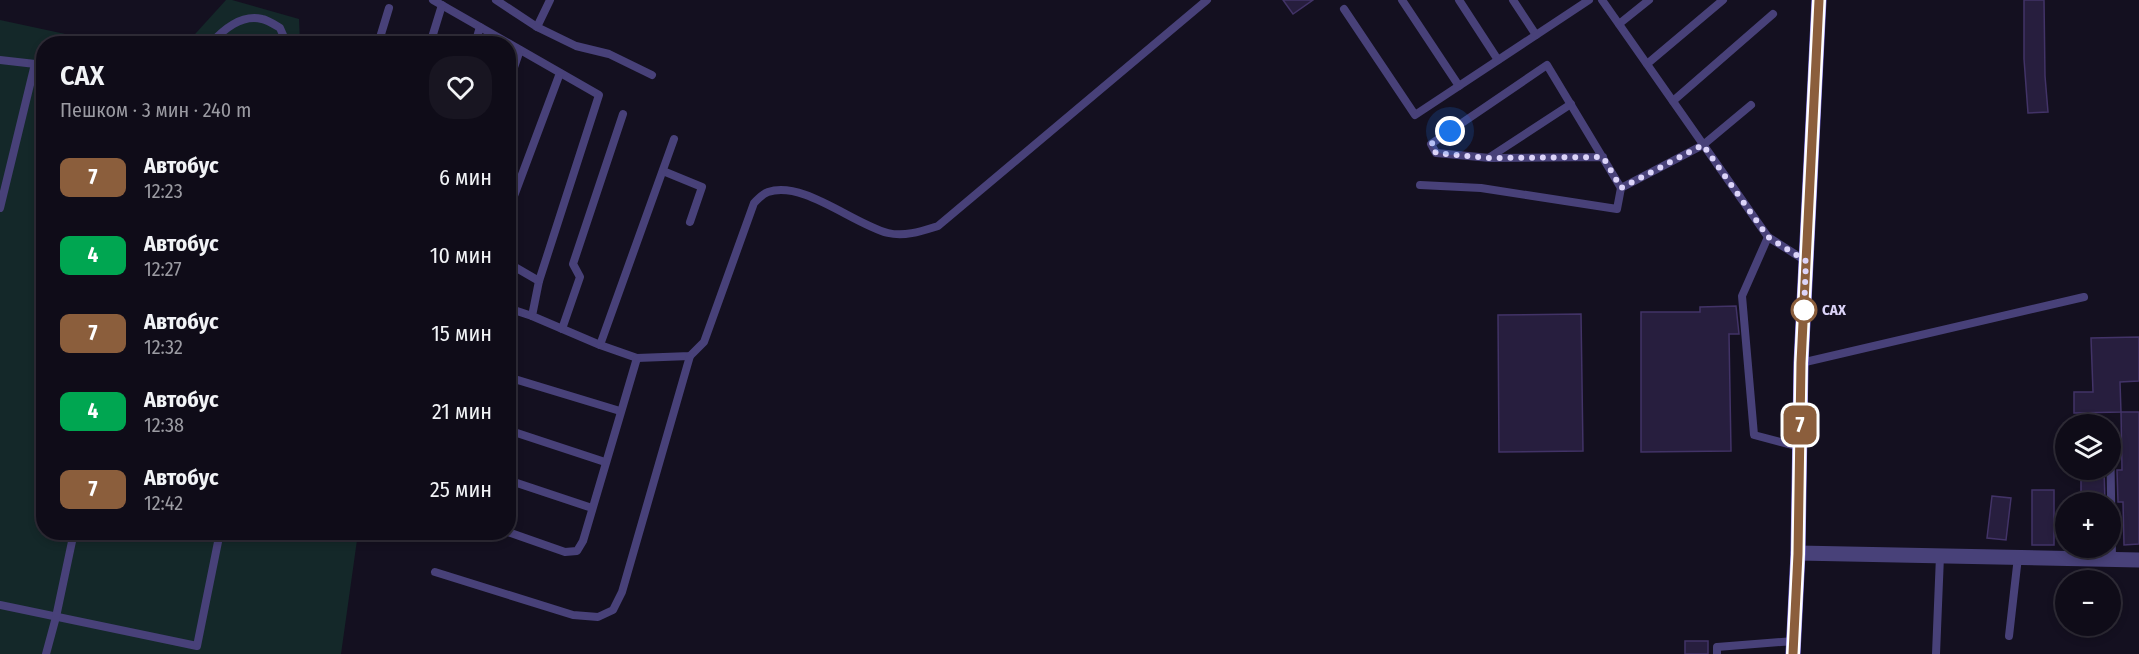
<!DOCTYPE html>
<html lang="ru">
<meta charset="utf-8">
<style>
body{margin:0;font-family:"Fira Sans Condensed",sans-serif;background:#181521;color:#f1f3f6;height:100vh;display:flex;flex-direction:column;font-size:22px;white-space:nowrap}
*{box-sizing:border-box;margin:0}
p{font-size:20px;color:#9b9ba2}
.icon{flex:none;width:33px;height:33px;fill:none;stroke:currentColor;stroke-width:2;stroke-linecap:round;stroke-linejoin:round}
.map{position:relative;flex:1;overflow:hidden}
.details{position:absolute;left:36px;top:36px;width:480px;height:504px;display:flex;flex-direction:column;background:#0f0c18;border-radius:24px;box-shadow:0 3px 9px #0003,0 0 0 2px #2f2c37}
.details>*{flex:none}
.badge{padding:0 12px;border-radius:9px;font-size:21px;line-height:39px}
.controls{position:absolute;left:2055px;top:414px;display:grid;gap:12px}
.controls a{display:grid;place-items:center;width:66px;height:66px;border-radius:50%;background:#0f0c18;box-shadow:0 3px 9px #0003,0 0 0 2px #2f2c37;font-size:30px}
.you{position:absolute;width:30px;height:30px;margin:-15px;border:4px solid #fff;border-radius:50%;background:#1a73e8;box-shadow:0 0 0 9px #1a73e833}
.map>.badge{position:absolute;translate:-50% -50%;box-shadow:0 0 0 3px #fff}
.round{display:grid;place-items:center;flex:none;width:63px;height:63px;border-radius:24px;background:#181521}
.summary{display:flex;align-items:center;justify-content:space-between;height:102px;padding:0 24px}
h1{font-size:28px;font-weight:600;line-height:45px}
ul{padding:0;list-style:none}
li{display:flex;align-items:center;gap:18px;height:78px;padding:0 24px}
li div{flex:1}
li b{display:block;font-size:22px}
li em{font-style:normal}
li .badge{min-width:66px;font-weight:700;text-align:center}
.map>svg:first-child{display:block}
.green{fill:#142829}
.building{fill:#271e3e;stroke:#423367;stroke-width:1.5}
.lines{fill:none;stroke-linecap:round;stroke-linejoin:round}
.service{stroke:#484179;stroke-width:8}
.minor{stroke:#484179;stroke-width:15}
.secondary{stroke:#8477ed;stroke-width:15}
.line-casing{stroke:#fff;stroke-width:14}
.line{stroke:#8b5e3c;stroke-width:9}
.walk{stroke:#dcd4f9;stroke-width:6;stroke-dasharray:0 10.8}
.stop-dot{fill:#fff;stroke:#8b5e3c;stroke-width:3}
.labels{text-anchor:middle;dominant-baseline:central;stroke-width:4.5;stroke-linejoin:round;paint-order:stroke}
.stop-label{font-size:15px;font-weight:bold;fill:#dcd4f9;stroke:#141020;text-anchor:start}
</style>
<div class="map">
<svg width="2139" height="654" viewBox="0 0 2139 654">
<rect width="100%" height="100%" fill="#141020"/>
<g class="green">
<polygon points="226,0 232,0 299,19 300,43 186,44"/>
<polygon points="0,20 107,43 44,44 44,532 358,533 341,654 0,654"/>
</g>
<g class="building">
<polygon points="1283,0 1313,0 1293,14"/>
<polygon points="2024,0 2044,0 2045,76 2048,112 2028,113 2024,59"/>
<polygon points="1736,306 1739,334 1729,334 1731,451 1641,452 1641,312 1700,312 1700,307"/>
<polygon points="1581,314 1583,451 1499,452 1498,315"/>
<polygon points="2139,337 2139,381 2120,382 2121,412 2074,413 2074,392 2093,392 2091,338"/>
<polygon points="2121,412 2139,412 2139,544 2124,545 2123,502 2118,502 2117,470 2122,470"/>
<polygon points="2081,470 2104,470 2105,502 2081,502"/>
<rect x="2032" y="490" width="22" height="55"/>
<polygon points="1992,496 2011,498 2006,540 1987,538"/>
<rect x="1685" y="641" width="23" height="13"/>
</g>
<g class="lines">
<g class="service">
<path d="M433,0l166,95 -60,186 -7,35 68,29 37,13 53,-2 14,-14 50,-139c4,-4 8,-9 14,-11 35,-12 85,32 120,41 17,4 34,-2 50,-7l269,-226"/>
<polyline points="496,0 537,27 576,46 609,54 652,75"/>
<polyline points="1402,0 1459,86"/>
<polyline points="1459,0 1498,60"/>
<polyline points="1513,0 1536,35"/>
<polyline points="1602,0 1768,237 1806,261"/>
<polyline points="1344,9 1415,115 1589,0"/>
<polyline points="1619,24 1649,0"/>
<polyline points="537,27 550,0"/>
<path d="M210,44c13,-14 31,-30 52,-25 6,1 13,6 18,9l7,16"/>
<polyline points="378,44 389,8"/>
<polyline points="430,44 442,5"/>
<polyline points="475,44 480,27"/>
<polyline points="0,60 44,65"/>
<polyline points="1647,64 1723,0"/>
<polyline points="508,85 520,50"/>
<polyline points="1673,101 1773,14"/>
<polyline points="1490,157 1571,104"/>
<polyline points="1603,157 1490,158 1436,153 1431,144 1547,65 1621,188 1703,145 1751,105"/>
<polyline points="663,171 702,187 690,222"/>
<polyline points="1420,185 1481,188 1617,209 1621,188"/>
<polyline points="0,208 35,64"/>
<polyline points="508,212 560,73"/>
<polyline points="1768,237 1742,296 1754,435 1800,447"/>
<polyline points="508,263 539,281"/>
<polyline points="508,308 532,316"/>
<polyline points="562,329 580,277 573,264 623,114"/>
<polyline points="600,345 674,139"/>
<polyline points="1801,363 2084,297"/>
<polyline points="508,377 620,411"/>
<polyline points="2110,429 2112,559"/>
<polyline points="508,430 605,462"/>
<polyline points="508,480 592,508"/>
<polyline points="508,532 565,552 577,551 583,541 637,358"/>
<polyline points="435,572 573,615 598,617 613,610 622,592 690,356"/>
<polyline points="0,605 197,646 220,532"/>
<polyline points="2009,636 2018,557"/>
<polyline points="46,654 56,617 74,532"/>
<polyline points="1717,654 1717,647 1794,641"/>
<polyline points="1936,654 1940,556"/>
</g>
<polyline class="minor" points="1798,553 2139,560"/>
<polyline class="secondary" points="1793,654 1798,553 1801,363 1819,0"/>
</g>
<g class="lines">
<defs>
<polyline id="line" points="1793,654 1798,554 1801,363 1819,0"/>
</defs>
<use href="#line" class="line-casing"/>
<use href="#line" class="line"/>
<polyline class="walk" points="1450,131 1431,144 1436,153 1490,158 1603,157 1621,188 1703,145 1768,237 1806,261 1804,310"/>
</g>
<circle class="stop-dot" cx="1804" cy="310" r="12"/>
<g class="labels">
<g class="stop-label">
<text x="1822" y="310">САХ</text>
</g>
</g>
</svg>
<div class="controls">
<a><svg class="icon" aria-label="layers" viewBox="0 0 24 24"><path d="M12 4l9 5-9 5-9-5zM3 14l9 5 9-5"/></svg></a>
<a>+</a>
<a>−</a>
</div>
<div class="you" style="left:1450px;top:131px"></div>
<b class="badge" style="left:1800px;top:425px;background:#8b5e3c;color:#fff">7</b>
<section class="details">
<div class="summary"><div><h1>САХ</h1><p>Пешком · 3 мин · 240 m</p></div><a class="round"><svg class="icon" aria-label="heart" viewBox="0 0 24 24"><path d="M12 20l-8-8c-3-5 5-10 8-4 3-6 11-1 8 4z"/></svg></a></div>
<ul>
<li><span class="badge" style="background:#8b5e3c;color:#fff">7</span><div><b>Автобус</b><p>12:23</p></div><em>6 мин</em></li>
<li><span class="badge" style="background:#00a651;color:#fff">4</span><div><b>Автобус</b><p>12:27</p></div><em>10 мин</em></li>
<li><span class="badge" style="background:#8b5e3c;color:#fff">7</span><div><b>Автобус</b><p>12:32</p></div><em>15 мин</em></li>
<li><span class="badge" style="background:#00a651;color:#fff">4</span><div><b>Автобус</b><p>12:38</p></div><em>21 мин</em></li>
<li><span class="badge" style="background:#8b5e3c;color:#fff">7</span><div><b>Автобус</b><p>12:42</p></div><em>25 мин</em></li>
</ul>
</section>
</div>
